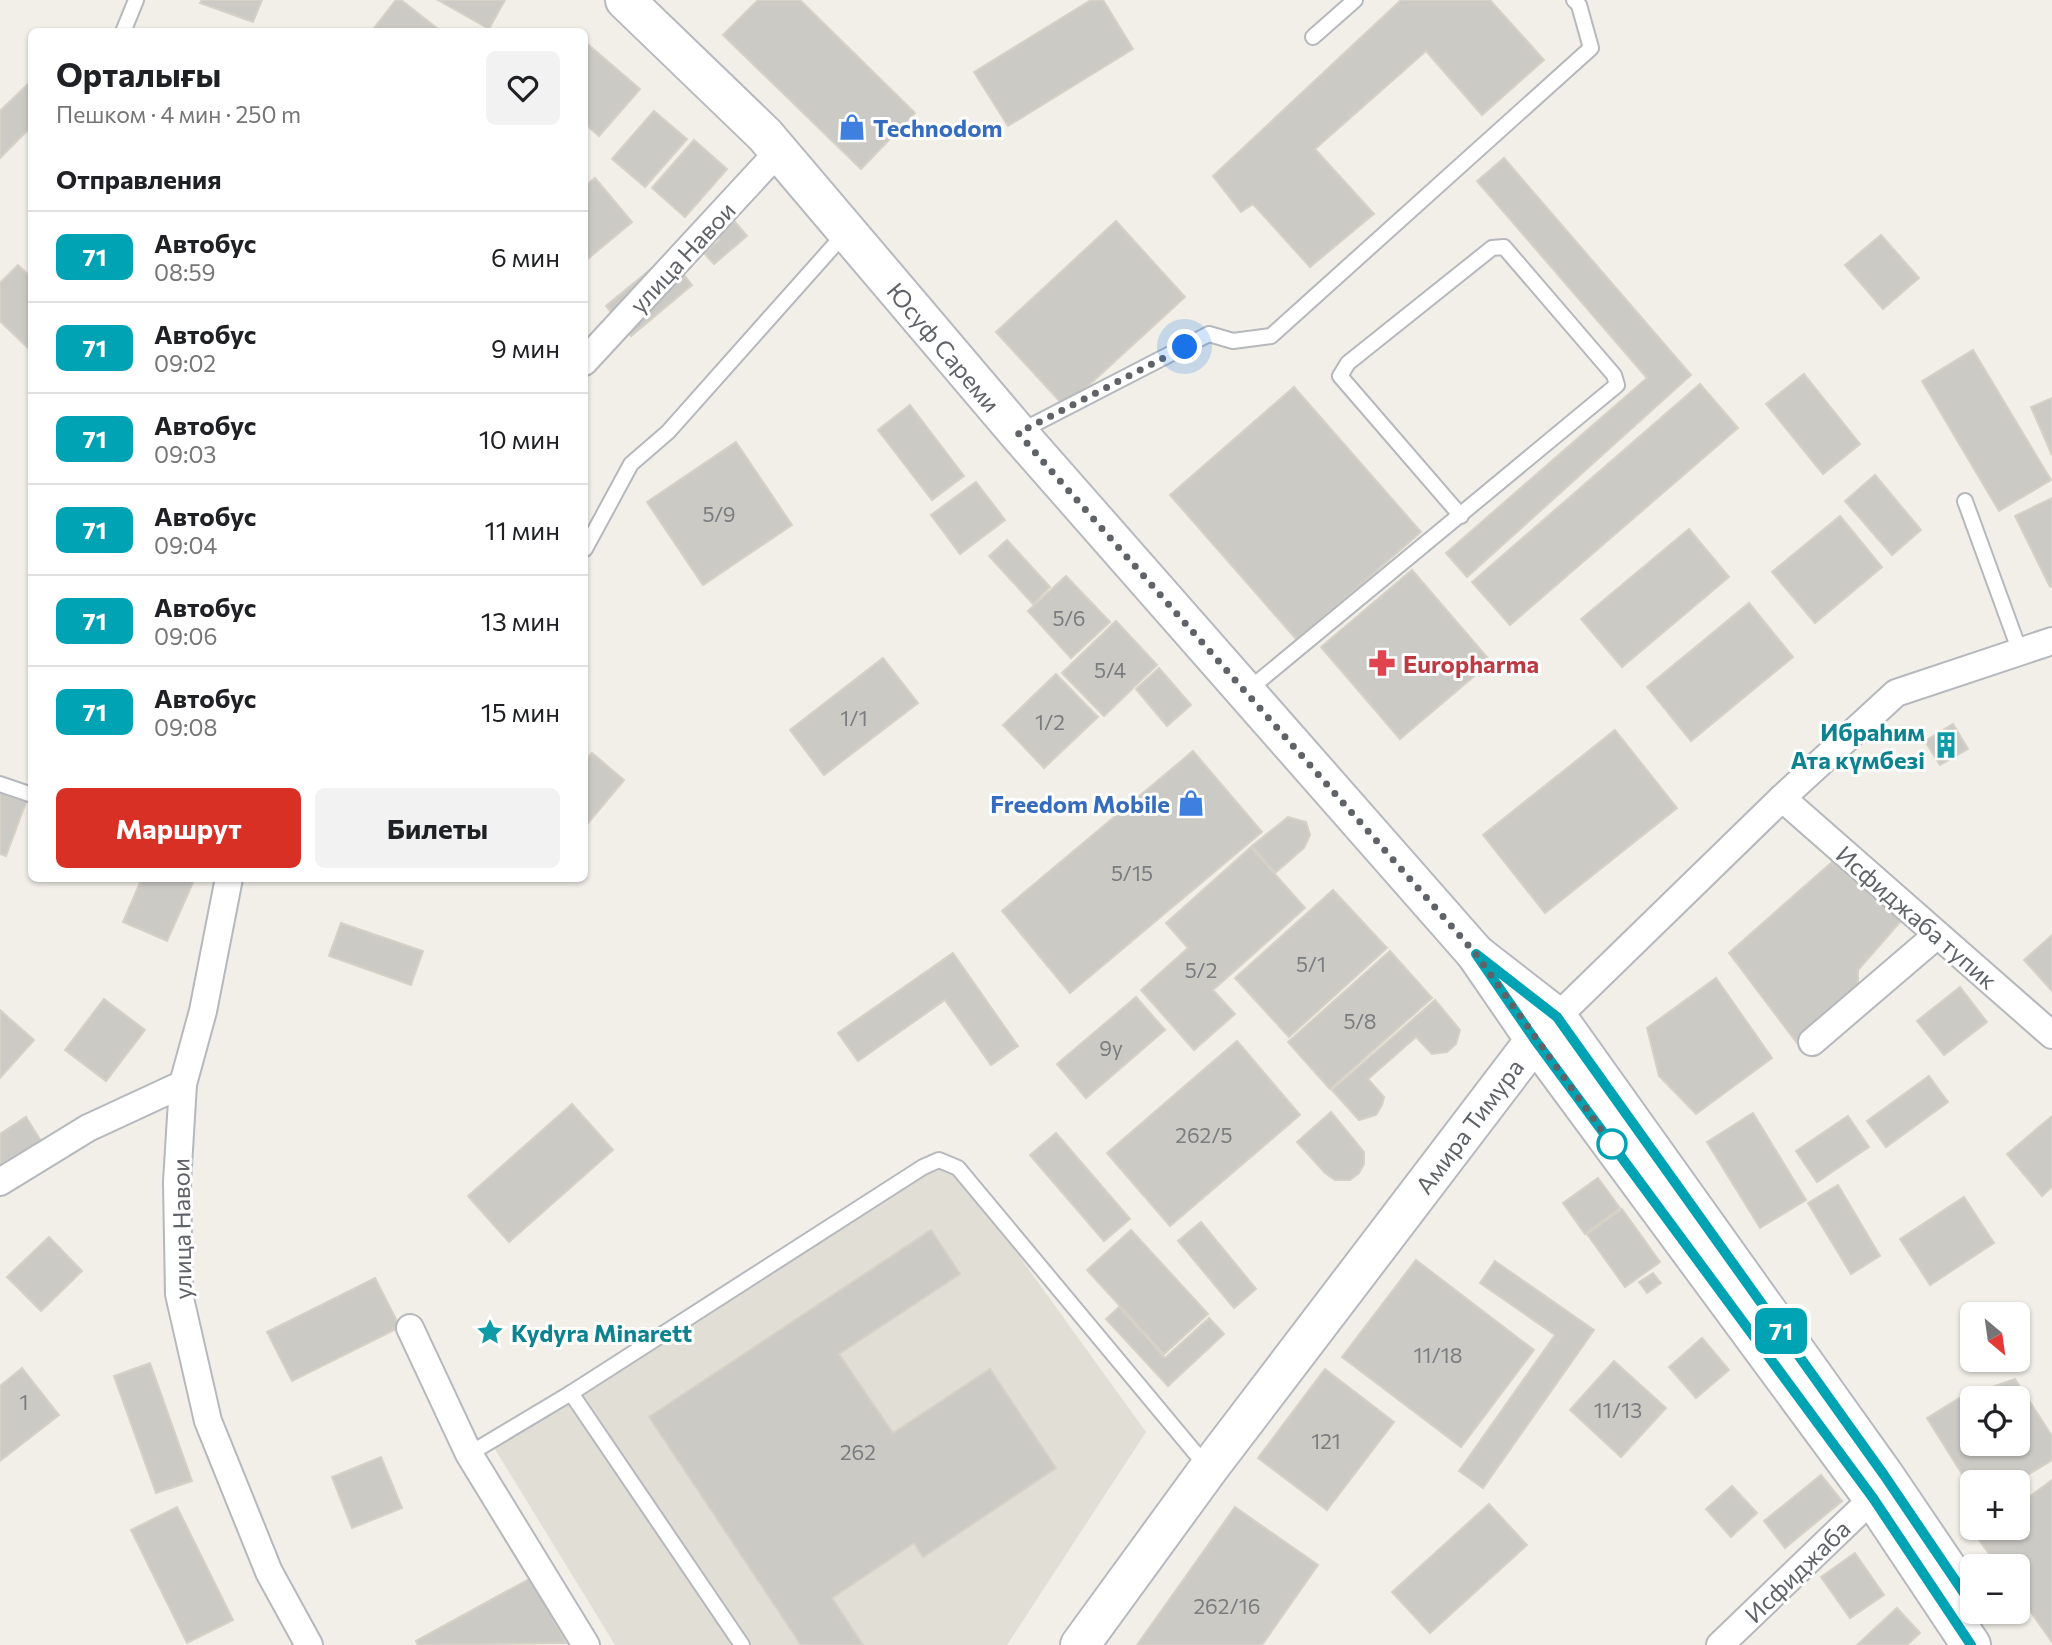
<!DOCTYPE html>
<html lang="ru">
<meta charset="utf-8">
<style>
body{margin:0;font-family:Commissioner,sans-serif;background:#f2f2f2;color:#202124;height:100vh;display:flex;flex-direction:column;font-size:26px;white-space:nowrap}
*{box-sizing:border-box;margin:0}
p{font-size:23px;color:#757577}
.icon{flex:none;width:38px;height:38px;fill:none;stroke:currentColor;stroke-width:2;stroke-linecap:round;stroke-linejoin:round}
.map{position:relative;flex:1;overflow:hidden}
.panel{position:absolute;left:28px;top:28px;width:560px;height:854px;display:flex;flex-direction:column;background:#fff;border-radius:10px;box-shadow:0 2px 5px #0004}
.panel>*{flex:none}
.badge{padding:0 14px;border-radius:10px;font-size:24px;line-height:46px}
.needle{width:46px;rotate:151deg}
.buttons{position:absolute;left:1960px;top:1302px;display:grid;gap:14px}
.buttons a{display:grid;place-items:center;width:70px;height:70px;border-radius:10px;background:#fff;box-shadow:0 2px 5px #0004;font-size:35px}
.you{position:absolute;width:35px;height:35px;margin:-18px;border:5px solid #fff;border-radius:50%;background:#1a73e8;box-shadow:0 0 0 10px #1a73e833}
.map>.badge{position:absolute;translate:-50% -50%;box-shadow:0 0 0 4px #fff}
h2{padding:0 28px;font-size:26px;line-height:63px}
.round{display:grid;place-items:center;flex:none;width:74px;height:74px;border-radius:10px;background:#f2f2f2}
.summary{display:flex;align-items:center;justify-content:space-between;height:119px;padding:0 28px}
h1{font-size:33px;font-weight:700;line-height:52px}
.button{display:flex;gap:14px;margin-top:auto;padding:14px 28px}
.button a{flex:1;height:80px;border-radius:10px;background:#d93025;color:#fff;font-size:28px;font-weight:700;line-height:80px;text-align:center}
.button a+a{background:#f2f2f2;color:#202124}
ul{padding:0;list-style:none}
li{display:flex;align-items:center;gap:21px;height:91px;padding:0 28px;border-top:2px solid #e0e0e0}
li div{flex:1}
li b{display:block;font-size:26px}
li em{font-style:normal}
li .badge{min-width:77px;font-weight:700;text-align:center}
.map>svg:first-child{display:block}
.education{fill:#e1ded6}
.building{fill:#cccac5;stroke:#d6d1c6;stroke-width:2;fill-rule:evenodd}
.lines{fill:none;stroke-linecap:round;stroke-linejoin:round}
.lane-casing{stroke:#b5b8bc;stroke-width:18}
.street-casing{stroke:#b5b8bc;stroke-width:30}
.secondary-casing{stroke:#b6babf;stroke-width:42}
.lane{stroke:#fff;stroke-width:14}
.street{stroke:#fff;stroke-width:26}
.secondary{stroke:#fff;stroke-width:38}
.line-casing{stroke:#fff;stroke-width:16}
.line{stroke:#00a3b4;stroke-width:10}
.walk{stroke:#5f6368;stroke-width:7;stroke-dasharray:0 12.6}
.stop-dot{fill:#fff;stroke:#00a3b4;stroke-width:3.5}
.labels{text-anchor:middle;dominant-baseline:central;stroke-width:6;stroke-linejoin:round;paint-order:stroke}
.number-label{font-size:21px;fill:#7a7d7f}
.shop-label{font-size:24px;font-weight:bold;fill:#366cbe;stroke:#fff;text-anchor:start}
.street-label{font-size:24px;fill:#5f6368;stroke:#fff}
.health-label{font-size:24px;font-weight:bold;fill:#be3a42;stroke:#fff;text-anchor:start}
.culture-label{font-size:24px;font-weight:bold;fill:#0d838f;stroke:#fff;text-anchor:end}
</style>
<div class="map">
<svg width="2052" height="1645" viewBox="0 0 2052 1645">
<rect width="100%" height="100%" fill="#f1efe8"/>
<polygon class="education" points="947,1156 1146,1432 1007,1645 615,1645 490,1441"/>
<g class="building">
<polygon points="202,0 262,0 253,22 200,3"/>
<polygon points="396,0 401,0 442,32 371,32"/>
<polygon points="438,0 505,0 489,29"/>
<polygon points="758,0 800,0 915,113 861,169 723,35"/>
<polygon points="1091,0 1103,0 1133,49 1008,126 974,72"/>
<polygon points="1401,0 1490,0 1544,60 1482,115 1426,51 1315,149 1374,214 1310,267 1253,204 1241,212 1213,176"/>
<polygon points="584,41 640,89 599,136 584,123"/>
<polygon points="32,80 32,126 0,158 0,111"/>
<polygon points="654,111 687,139 645,187 612,159"/>
<polygon points="694,140 727,169 685,217 652,188"/>
<polygon points="1504,158 1691,375 1467,577 1446,553 1647,378 1477,181"/>
<polygon points="595,178 632,222 584,262 584,187"/>
<polygon points="723,208 747,236 714,264 704,253 720,240 706,223"/>
<polygon points="1116,221 1185,297 1065,407 996,332"/>
<polygon points="1881,235 1919,278 1883,309 1845,265"/>
<polygon points="668,255 692,285 631,336 606,306"/>
<polygon points="18,265 32,278 30,350 0,321 0,283"/>
<polygon points="1973,350 2051,480 1999,511 1922,381"/>
<polygon points="1804,374 1860,444 1823,474 1766,404"/>
<polygon points="1700,384 1738,428 1510,625 1472,582"/>
<polygon points="1294,387 1421,532 1297,640 1170,495"/>
<polygon points="2052,398 2052,455 2031,407"/>
<polygon points="910,405 964,476 932,500 878,430"/>
<polygon points="736,442 792,525 703,585 647,502"/>
<polygon points="1875,475 1921,530 1892,555 1845,501"/>
<polygon points="976,482 1005,520 960,554 931,515"/>
<polygon points="2052,498 2052,586 2050,587 2015,516"/>
<polygon points="1840,516 1882,567 1815,623 1772,572"/>
<polygon points="1689,529 1729,577 1622,667 1581,619"/>
<polygon points="1007,540 1050,587 1033,604 989,556"/>
<polygon points="1412,570 1491,662 1400,739 1321,647"/>
<polygon points="1066,576 1110,622 1071,658 1028,611"/>
<polygon points="1749,603 1793,657 1691,741 1647,687"/>
<polygon points="1116,621 1157,665 1104,716 1062,673"/>
<polygon points="883,658 918,703 824,775 790,730"/>
<polygon points="1159,668 1191,705 1167,726 1136,689"/>
<polygon points="1056,674 1098,717 1044,768 1003,725"/>
<polygon points="1953,724 1968,749 1940,765 1925,741"/>
<polygon points="1615,730 1677,808 1545,913 1483,835"/>
<polygon points="1193,751 1262,832 1070,993 1002,911"/>
<polygon points="592,753 624,780 584,828 584,762"/>
<polygon points="0,792 26,802 6,856 0,854"/>
<polygon points="1288,817 1306,822 1310,835 1304,848 1275,873 1252,846"/>
<polygon points="1251,847 1305,908 1213,990 1235,1014 1194,1050 1141,990 1188,948 1166,923"/>
<polygon points="1832,862 1901,921 1858,970 1858,988 1797,1043 1729,953"/>
<polygon points="142,878 195,878 167,941 123,922"/>
<polygon points="1333,890 1387,948 1289,1037 1235,978"/>
<polygon points="341,923 423,951 411,985 329,956"/>
<polygon points="2052,935 2052,991 2024,960"/>
<polygon points="1390,951 1432,998 1330,1089 1288,1042"/>
<polygon points="953,953 1018,1046 991,1065 945,1000 858,1061 838,1033"/>
<polygon points="1716,978 1772,1058 1696,1114 1659,1076 1647,1028"/>
<polygon points="1960,987 1987,1022 1944,1055 1917,1021"/>
<polygon points="1136,997 1165,1030 1086,1098 1057,1064"/>
<polygon points="104,999 145,1030 106,1081 65,1050"/>
<polygon points="1435,1000 1460,1030 1456,1044 1447,1052 1432,1054 1416,1037 1368,1079 1384,1097 1382,1105 1376,1115 1359,1120 1332,1090"/>
<polygon points="0,1010 34,1040 0,1078"/>
<polygon points="1237,1041 1300,1115 1170,1226 1107,1153"/>
<polygon points="1929,1076 1948,1102 1886,1147 1867,1121"/>
<polygon points="572,1104 613,1150 509,1242 468,1196"/>
<polygon points="1331,1112 1364,1152 1364,1164 1359,1173 1350,1180 1335,1180 1325,1173 1297,1142"/>
<polygon points="1753,1113 1806,1200 1760,1228 1707,1142"/>
<polygon points="1848,1116 1869,1147 1817,1182 1796,1151"/>
<polygon points="2052,1116 2052,1187 2042,1196 2007,1154"/>
<polygon points="26,1117 41,1141 0,1168 0,1134"/>
<polygon points="1056,1133 1130,1219 1104,1241 1030,1155"/>
<polygon points="1598,1178 1620,1208 1585,1234 1563,1203"/>
<polygon points="1838,1185 1880,1256 1851,1274 1808,1203"/>
<polygon points="1964,1197 1994,1243 1930,1285 1900,1239"/>
<polygon points="1622,1209 1660,1262 1625,1287 1587,1234"/>
<polygon points="1201,1222 1256,1289 1234,1308 1178,1241"/>
<polygon points="931,1230 960,1274 839,1354 893,1433 990,1369 1056,1468 923,1557 914,1543 832,1598 863,1645 801,1645 649,1417"/>
<polygon points="1131,1230 1208,1314 1164,1354 1087,1270"/>
<polygon points="49,1237 82,1271 41,1311 7,1277"/>
<polygon points="1416,1260 1534,1350 1461,1447 1342,1357"/>
<polygon points="1495,1261 1594,1330 1483,1488 1459,1471 1555,1335 1480,1283"/>
<polygon points="1653,1273 1661,1283 1647,1293 1639,1282"/>
<polygon points="375,1278 400,1327 292,1381 267,1332"/>
<polygon points="1119,1307 1165,1358 1209,1318 1224,1334 1168,1386 1106,1319"/>
<polygon points="1702,1338 1729,1370 1696,1398 1669,1367"/>
<polygon points="1614,1361 1666,1408 1621,1457 1570,1410"/>
<polygon points="150,1363 192,1481 156,1493 114,1376"/>
<polygon points="22,1368 59,1415 0,1461 0,1386"/>
<polygon points="1325,1369 1394,1422 1327,1510 1258,1458"/>
<path d="M2015,1379l37,57v24l-36,22h-44v8l-45,-72 31,-19zM1972,1398h46v46h-46z"/>
<polygon points="381,1457 402,1508 352,1528 332,1477"/>
<polygon points="1821,1475 1842,1501 1785,1548 1764,1521"/>
<polygon points="2052,1480 2052,1642 2018,1594 2018,1566 1998,1566 1976,1536 1987,1528 2018,1528 2018,1505"/>
<polygon points="1732,1486 1757,1513 1731,1537 1706,1509"/>
<polygon points="1489,1504 1527,1545 1430,1633 1392,1592"/>
<polygon points="177,1507 233,1620 187,1643 131,1530"/>
<polygon points="1235,1507 1318,1565 1262,1645 1137,1645"/>
<polygon points="1855,1553 1884,1595 1850,1618 1821,1577"/>
<polygon points="531,1578 566,1643 418,1645 416,1641"/>
<polygon points="1897,1608 1920,1633 1907,1645 1857,1645"/>
</g>
<g class="lines">
<defs>
<g id="lane">
<polyline points="123,32 136,0"/>
<polyline points="1313,37 1355,0"/>
<polyline points="1019,432 1209,334 1233,341 1271,336 1591,48 1579,5 1574,0"/>
<polyline points="1965,501 2020,652"/>
<polyline points="585,549 631,464 668,432 846,232"/>
<polyline points="1247,691 1617,385 1614,375 1504,247 1492,248 1348,363 1340,376 1461,516"/>
<polyline points="0,784 32,795"/>
<polyline points="571,1393 742,1645"/>
<polyline points="469,1454 571,1393 923,1167 939,1160 958,1168 1207,1467"/>
</g>
<g id="street">
<polyline points="584,362 779,151"/>
<polyline points="1782,798 2052,1035"/>
<polyline points="229,878 203,1011 183,1084 177,1182 179,1294 208,1421 269,1572 309,1645"/>
<polyline points="1557,1017 1782,798 1896,693 2052,641"/>
<polyline points="1812,1042 1937,935"/>
<polyline points="0,1182 88,1128 183,1084"/>
<polyline points="410,1328 469,1454 586,1645"/>
<polyline points="1720,1645 1873,1498"/>
</g>
<g id="secondary">
<polyline points="625,0 765,135 1018,433 1476,954"/>
<polyline points="1080,1645 1209,1468 1535,1040 1551,1023"/>
<polyline points="1971,1645 1873,1498 1535,1040 1476,954 1557,1017 1884,1475 1972,1605"/>
</g>
</defs>
<use href="#lane" class="lane-casing"/>
<use href="#street" class="street-casing"/>
<use href="#secondary" class="secondary-casing"/>
<use href="#lane" class="lane"/>
<use href="#street" class="street"/>
<use href="#secondary" class="secondary"/>
</g>
<g class="lines">
<defs>
<polyline id="line" points="1971,1645 1873,1498 1535,1040 1476,954 1557,1017 1884,1475 1972,1605"/>
</defs>
<use href="#line" class="line-casing"/>
<use href="#line" class="line"/>
<polyline class="walk" points="1185,347 1018,433 1476,954 1615,1149 1612,1144"/>
</g>
<defs>
<symbol id="shop-bare" viewBox="-9 -9 18 18"><path d="M-5-2.5h2.3a2.7 3.5 0 0 1 5.4 0H5L5.5 6h-11ZM-1.5-2.5h3a1.5 2.3 0 0 0-3 0Z" fill="#3f7fe0" stroke="#fff" stroke-width="2.5" paint-order="stroke"/></symbol>
<symbol id="pharmacy-bare" viewBox="-9 -9 18 18"><path d="M-2-6h4v4h4v4h-4v4h-4v-4h-4v-4h4Z" fill="#e0444e" stroke="#fff" stroke-width="2.5" paint-order="stroke"/></symbol>
<symbol id="building-bare" viewBox="-9 -9 18 18"><path d="M-4-6H4V6H1V3H-1V6H-4ZM-2.5-4.3h1.7v1.8h-1.7ZM.8-4.3h1.7v1.8H.8ZM-2.5-1h1.7V.8h-1.7ZM.8-1h1.7V.8H.8Z" fill="#0f9aa8" stroke="#fff" stroke-width="2.5" paint-order="stroke"/></symbol>
<symbol id="sight-bare" viewBox="-9 -9 18 18"><path d="M0-6L1.8-2.2L6-1.7L2.9 1.2L3.7 5.4L0 3.3L-3.7 5.4L-2.9 1.2L-6-1.7L-1.8-2.2Z" fill="#0f9aa8" stroke="#fff" stroke-width="2.5" paint-order="stroke"/></symbol>
</defs>
<g fill-rule="evenodd">
<use href="#shop-bare" x="833" y="108" width="38" height="38"/>
<use href="#pharmacy-bare" x="1363" y="644" width="38" height="38"/>
<use href="#building-bare" x="1927" y="726" width="38" height="38"/>
<use href="#shop-bare" x="1172" y="784" width="38" height="38"/>
<use href="#sight-bare" x="471" y="1313" width="38" height="38"/>
</g>
<circle class="stop-dot" cx="1612" cy="1144" r="14"/>
<g class="labels">
<g class="number-label">
<text x="719" y="513">5/9</text>
<text x="1069" y="617">5/6</text>
<text x="1110" y="669">5/4</text>
<text x="854" y="717">1/1</text>
<text x="1050" y="721">1/2</text>
<text x="1132" y="872">5/15</text>
<text x="1311" y="963">5/1</text>
<text x="1201" y="969">5/2</text>
<text x="1360" y="1020">5/8</text>
<text x="1111" y="1047">9у</text>
<text x="1204" y="1134">262/5</text>
<text x="1438" y="1354">11/18</text>
<text x="24" y="1401">1</text>
<text x="1618" y="1409">11/13</text>
<text x="1326" y="1440">121</text>
<text x="858" y="1451">262</text>
<text x="1227" y="1605">262/16</text>
</g>
<g class="shop-label">
<text x="873" y="127">Technodom</text>
<text x="1170" y="803" text-anchor="end">Freedom Mobile</text>
</g>
<g class="street-label">
<text transform="translate(682 257) rotate(-47)">улица Навои</text>
<text transform="translate(944 347) rotate(50)">Юсуф Сареми</text>
<text transform="translate(1917 917) rotate(41)">Исфиджаба тупик</text>
<text transform="translate(1469 1126) rotate(-53)">Амира Тимура</text>
<text transform="translate(181 1229) rotate(-91)">улица Навои</text>
<text transform="translate(1797 1571) rotate(-44)">Исфиджаба</text>
</g>
<g class="health-label">
<text x="1403" y="663">Europharma</text>
</g>
<g class="culture-label">
<text x="1925" y="731">Ибраhим<tspan x="1925" dy="28">Ата күмбезі</tspan></text>
<text x="511" y="1332" text-anchor="start">Kydyra Minarett</text>
</g>
</g>
</svg>
<div class="buttons">
<a><svg class="needle" viewBox="-14 -14 28 28"><path d="M0-13l5 13h-10z" fill="#e53935"/><path d="M0 13l5-13h-10z" fill="#757577"/></svg></a>
<a><svg class="icon" aria-label="locate" viewBox="0 0 24 24"><circle cx="12" cy="12" r="6"/><path d="M12 2v4M12 18v4M2 12h4M18 12h4"/></svg></a>
<a>+</a>
<a>−</a>
</div>
<div class="you" style="left:1185px;top:347px"></div>
<b class="badge" style="left:1781px;top:1331px;background:#00a3b4;color:#fff">71</b>
<section class="panel">
<div class="summary"><div><h1>Орталығы</h1><p>Пешком · 4 мин · 250 m</p></div><a class="round"><svg class="icon" aria-label="heart" viewBox="0 0 24 24"><path d="M12 20l-8-8c-3-5 5-10 8-4 3-6 11-1 8 4z"/></svg></a></div>
<h2>Отправления</h2>
<ul>
<li><span class="badge" style="background:#00a3b4;color:#fff">71</span><div><b>Автобус</b><p>08:59</p></div><em>6 мин</em></li>
<li><span class="badge" style="background:#00a3b4;color:#fff">71</span><div><b>Автобус</b><p>09:02</p></div><em>9 мин</em></li>
<li><span class="badge" style="background:#00a3b4;color:#fff">71</span><div><b>Автобус</b><p>09:03</p></div><em>10 мин</em></li>
<li><span class="badge" style="background:#00a3b4;color:#fff">71</span><div><b>Автобус</b><p>09:04</p></div><em>11 мин</em></li>
<li><span class="badge" style="background:#00a3b4;color:#fff">71</span><div><b>Автобус</b><p>09:06</p></div><em>13 мин</em></li>
<li><span class="badge" style="background:#00a3b4;color:#fff">71</span><div><b>Автобус</b><p>09:08</p></div><em>15 мин</em></li>
</ul>
<div class="button"><a>Маршрут</a><a>Билеты</a></div>
</section>
</div>
